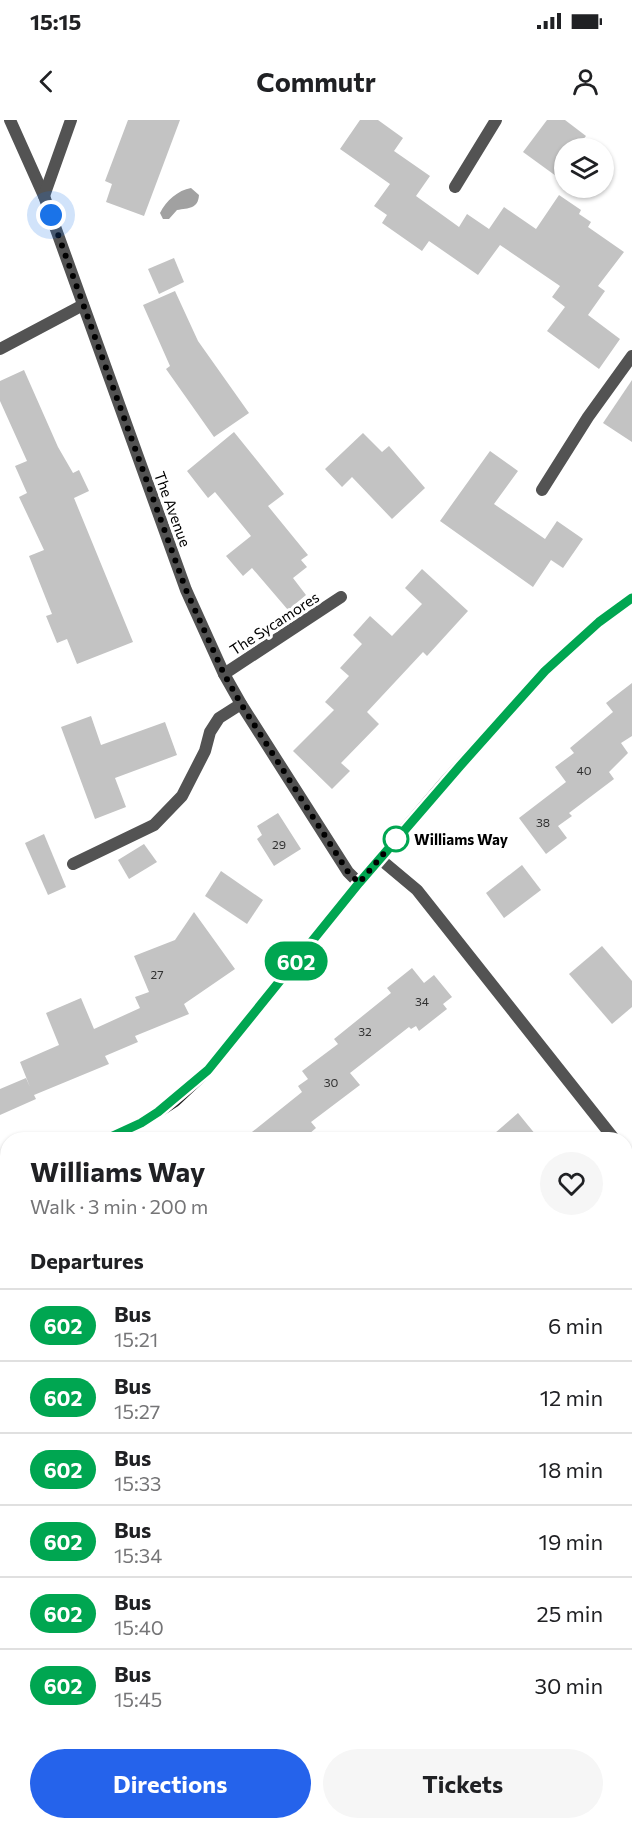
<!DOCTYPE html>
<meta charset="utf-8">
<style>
body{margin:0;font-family:Commissioner,sans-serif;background:#f6f6f6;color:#202124;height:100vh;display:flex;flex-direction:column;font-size:22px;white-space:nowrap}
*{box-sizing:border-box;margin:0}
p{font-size:20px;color:#757577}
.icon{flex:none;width:33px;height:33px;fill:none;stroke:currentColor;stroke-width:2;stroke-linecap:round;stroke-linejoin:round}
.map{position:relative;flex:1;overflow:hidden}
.details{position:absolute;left:0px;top:1012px;width:633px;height:698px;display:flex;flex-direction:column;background:#fff;border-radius:24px 24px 0 0;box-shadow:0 2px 4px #0004}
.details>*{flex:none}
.badge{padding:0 12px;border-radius:20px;font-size:21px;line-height:39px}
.controls{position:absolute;left:554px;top:18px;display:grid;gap:12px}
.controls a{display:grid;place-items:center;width:60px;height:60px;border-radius:50%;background:#fff;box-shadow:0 2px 4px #0004;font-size:30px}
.you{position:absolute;width:30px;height:30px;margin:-15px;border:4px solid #fff;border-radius:50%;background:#1a73e8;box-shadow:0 0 0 9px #1a73e833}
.map>.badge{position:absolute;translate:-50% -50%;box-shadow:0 0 0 3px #fff}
h2{padding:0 30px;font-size:22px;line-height:54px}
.round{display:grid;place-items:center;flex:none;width:63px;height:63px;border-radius:32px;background:#f6f6f6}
.summary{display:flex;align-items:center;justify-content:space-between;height:102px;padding:0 30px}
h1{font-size:28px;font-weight:700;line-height:45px}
.primary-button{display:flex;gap:12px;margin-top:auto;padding:12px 30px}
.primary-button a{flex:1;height:69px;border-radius:36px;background:#2563eb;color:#fff;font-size:24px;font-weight:700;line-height:69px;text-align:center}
.primary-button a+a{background:#f6f6f6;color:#202124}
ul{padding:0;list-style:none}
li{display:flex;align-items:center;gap:18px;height:72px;padding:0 30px;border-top:2px solid #e0e0e0}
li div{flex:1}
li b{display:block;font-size:22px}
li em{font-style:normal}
li .badge{min-width:66px;font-weight:700;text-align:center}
.status{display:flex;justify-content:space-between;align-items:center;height:42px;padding:0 30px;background:#fff;direction:ltr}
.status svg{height:16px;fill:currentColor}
header{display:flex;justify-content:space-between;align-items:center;height:78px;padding:0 30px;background:#fff;font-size:27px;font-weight:700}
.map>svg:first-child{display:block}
.green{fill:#dadada}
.water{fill:#a1a1a1}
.building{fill:#c3c3c3}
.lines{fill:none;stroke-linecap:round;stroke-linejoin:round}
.lane{stroke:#535353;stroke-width:12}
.street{stroke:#535353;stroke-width:12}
.secondary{stroke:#202020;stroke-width:12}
.line-casing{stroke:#fff;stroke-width:14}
.line{stroke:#00a651;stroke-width:9}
.walk{stroke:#000;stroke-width:6;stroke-dasharray:0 10.8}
.stop-dot{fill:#fff;stroke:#00a651;stroke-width:3}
.labels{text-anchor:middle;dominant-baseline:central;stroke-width:6;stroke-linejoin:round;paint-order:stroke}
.number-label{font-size:12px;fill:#313131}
.street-label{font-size:15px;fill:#000;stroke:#fff}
.stop-label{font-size:15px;font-weight:bold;fill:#000;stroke:#fff;text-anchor:start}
</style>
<div class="status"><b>15:15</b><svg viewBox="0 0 49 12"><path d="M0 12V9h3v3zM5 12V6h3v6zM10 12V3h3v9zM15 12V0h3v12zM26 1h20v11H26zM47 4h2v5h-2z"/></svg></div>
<header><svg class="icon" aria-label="back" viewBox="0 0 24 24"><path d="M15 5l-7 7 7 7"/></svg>Commutr<svg class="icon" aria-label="person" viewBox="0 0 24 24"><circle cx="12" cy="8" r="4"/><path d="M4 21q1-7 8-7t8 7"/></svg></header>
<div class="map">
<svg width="632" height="1709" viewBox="0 0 632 1709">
<rect width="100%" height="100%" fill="#fff"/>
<polygon class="green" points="187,1702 334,1702 334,1703 333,1709 187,1709"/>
<path class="water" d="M191,68l8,7c-1,14 -10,13 -22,15l-8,9h-6l-3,-6c6,-12 18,-23 31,-25z"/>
<g class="building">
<polygon points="128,0 180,0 144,96 106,82 112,64 105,61"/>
<polygon points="360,0 378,0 403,18 394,31 430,56 416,76 459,107 467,94 489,109 504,87 536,109 559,75 581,90 579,94 591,102 588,107 624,132 598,166 605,171 588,195 620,219 599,249 547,211 565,187 552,177 560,166 500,125 478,155 429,121 422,131 382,103 387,95 374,86 390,64 340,29"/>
<polygon points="547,0 565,0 586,16 576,28 564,28 564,45 556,56 523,32"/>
<polygon points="174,138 184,162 159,174 148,149"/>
<polygon points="175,171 198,221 249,293 214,317 166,249 170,246 143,185"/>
<polygon points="24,250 58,327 73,353 79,350 89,371 74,378 133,522 77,544 67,519 57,523 46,496 52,494 29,436 44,430 19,377 27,373 15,346 27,341 0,281 0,261"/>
<polygon points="632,260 632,322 603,303"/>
<polygon points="234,312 284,374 268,386 308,435 301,440 307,447 293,458 306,475 288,490 252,448 243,456 226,436 251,416 215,372 208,378 187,351"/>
<polygon points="363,313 382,332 389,326 425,368 392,399 352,357 342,367 325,349"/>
<polygon points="490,331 518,351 494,384 545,419 557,401 583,419 563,448 551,440 533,467 440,401"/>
<polygon points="422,449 468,491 427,536 423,532 367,592 379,604 341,643 350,651 332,669 293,631 334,590 325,582 349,556 340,548 362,524 353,515 370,496 392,516 422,484 405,468"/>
<polygon points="632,563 632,616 621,623 628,633 609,652 614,659 569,693 572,696 558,706 567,718 546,734 519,698 566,662 555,647 574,633 570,628 613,592 606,583"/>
<polygon points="91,596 101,625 165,602 177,635 115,658 126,687 95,699 61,607"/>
<polygon points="278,693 301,729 274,746 257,719 262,715 257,706"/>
<polygon points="44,714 66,767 48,775 25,723"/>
<polygon points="144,724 157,742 129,759 118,740"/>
<polygon points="522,745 541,770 504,798 486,773"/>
<polygon points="221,751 263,780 247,804 205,776"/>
<polygon points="194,792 235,849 184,884 189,894 135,916 138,922 105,936 109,944 34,975 36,979 0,995 0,969 26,958 30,967 20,942 59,925 46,893 81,878 94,909 140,888 135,877 149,872 134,836 175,820"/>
<polygon points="602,826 632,861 632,887 612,904 569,854"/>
<polygon points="412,848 424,863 434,855 452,877 443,884 447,889 419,911 416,906 411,909 409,907 350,953 360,965 311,1002 316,1008 302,1020 242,1020 302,972 298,966 308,959 302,951 338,924 334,919 391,873 387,868"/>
<polygon points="518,993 540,1020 487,1020"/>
</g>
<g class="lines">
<polyline class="lane" points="73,744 154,705 182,676 205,631 210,612 219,598 241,584"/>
<g class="street">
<polyline points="10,0 44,76 186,470 224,554 241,584 348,752 359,763"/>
<polyline points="455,67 496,0"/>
<polyline points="44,76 71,0"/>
<polyline points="0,229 83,185"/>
<polyline points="542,370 588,297 632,236"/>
<polyline points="224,554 341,477"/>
<polyline points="380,739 417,770 615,1020"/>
<polyline points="626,1034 632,1042"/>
<polyline points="0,1707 15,1709"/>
<polyline points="173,1709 176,1702"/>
<polyline points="342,1709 343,1702"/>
</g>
<g class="secondary">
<polyline points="104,1020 141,1003 175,981 208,950 359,763 445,662 545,551 599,502 632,478"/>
<polyline points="0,1066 8,1062"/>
</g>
</g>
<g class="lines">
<defs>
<polyline id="line" points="104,1020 141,1003 158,992 208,950 359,763 460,646 545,551 599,502 632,478"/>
</defs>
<use href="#line" class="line-casing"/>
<use href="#line" class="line"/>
<polyline class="walk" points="51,95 186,470 224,554 241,584 348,752 359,763 396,719"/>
</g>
<circle class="stop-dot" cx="396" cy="719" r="12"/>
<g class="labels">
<g class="number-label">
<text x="584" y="650">40</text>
<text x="543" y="702">38</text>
<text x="279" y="724">29</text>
<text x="157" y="854">27</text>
<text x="422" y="881">34</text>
<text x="365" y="911">32</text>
<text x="331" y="962">30</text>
</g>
<g class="street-label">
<text transform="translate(173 389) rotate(70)">The Avenue</text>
<text transform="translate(274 503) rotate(-33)">The Sycamores</text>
</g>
<g class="stop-label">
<text x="414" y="719">Williams Way</text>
</g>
</g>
</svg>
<div class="controls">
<a><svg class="icon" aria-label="layers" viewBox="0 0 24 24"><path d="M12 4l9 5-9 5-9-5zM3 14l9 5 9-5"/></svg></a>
</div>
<div class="you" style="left:51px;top:95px"></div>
<b class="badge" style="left:296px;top:841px;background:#00a651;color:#fff">602</b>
<section class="details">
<div class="summary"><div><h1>Williams Way</h1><p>Walk · 3 min · 200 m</p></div><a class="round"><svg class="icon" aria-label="heart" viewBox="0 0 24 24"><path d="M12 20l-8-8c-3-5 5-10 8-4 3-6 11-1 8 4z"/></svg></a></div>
<h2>Departures</h2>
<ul>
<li><span class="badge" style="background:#00a651;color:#fff">602</span><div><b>Bus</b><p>15:21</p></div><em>6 min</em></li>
<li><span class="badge" style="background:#00a651;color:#fff">602</span><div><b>Bus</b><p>15:27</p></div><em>12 min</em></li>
<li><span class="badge" style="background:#00a651;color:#fff">602</span><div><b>Bus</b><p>15:33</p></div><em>18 min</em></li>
<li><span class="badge" style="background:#00a651;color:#fff">602</span><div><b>Bus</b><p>15:34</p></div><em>19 min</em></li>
<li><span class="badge" style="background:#00a651;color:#fff">602</span><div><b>Bus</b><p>15:40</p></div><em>25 min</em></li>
<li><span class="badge" style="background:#00a651;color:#fff">602</span><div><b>Bus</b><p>15:45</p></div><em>30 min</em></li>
</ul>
<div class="primary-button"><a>Directions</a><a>Tickets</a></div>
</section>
</div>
